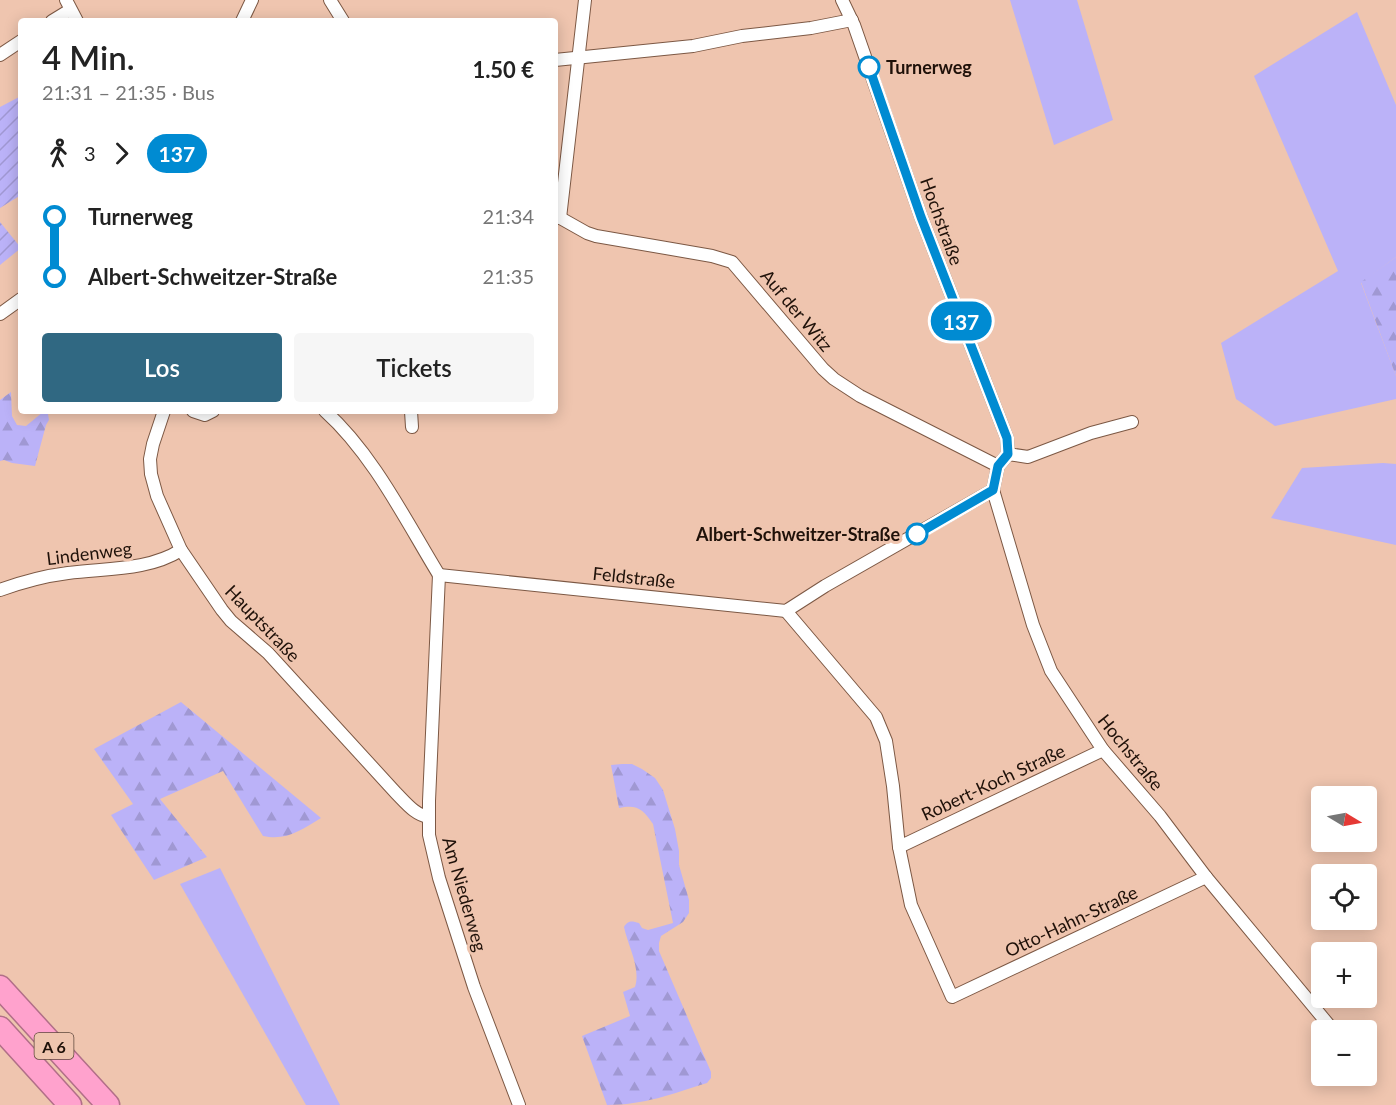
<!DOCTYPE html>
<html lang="de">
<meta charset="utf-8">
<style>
body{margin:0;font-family:Lato,sans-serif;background:#f6f6f6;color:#222;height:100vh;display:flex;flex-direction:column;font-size:22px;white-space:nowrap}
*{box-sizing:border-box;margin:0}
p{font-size:20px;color:#767676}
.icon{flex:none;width:33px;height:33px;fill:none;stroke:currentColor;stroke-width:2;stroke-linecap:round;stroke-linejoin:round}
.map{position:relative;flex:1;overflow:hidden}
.panel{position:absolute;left:18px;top:18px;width:540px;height:396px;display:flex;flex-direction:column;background:#fff;border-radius:6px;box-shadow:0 3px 15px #0003}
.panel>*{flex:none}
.badge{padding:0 12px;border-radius:20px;font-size:21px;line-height:39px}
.needle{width:39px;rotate:100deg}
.buttons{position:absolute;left:1311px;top:786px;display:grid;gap:12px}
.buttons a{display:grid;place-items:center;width:66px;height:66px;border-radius:6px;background:#fff;box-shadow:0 3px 15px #0003;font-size:30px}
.map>.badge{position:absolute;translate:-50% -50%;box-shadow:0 0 0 3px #fff}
.legs{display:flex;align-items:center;gap:9px;height:66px;padding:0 24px;font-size:20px}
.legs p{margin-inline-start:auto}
.headline{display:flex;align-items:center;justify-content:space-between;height:102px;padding:0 24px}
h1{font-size:33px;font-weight:600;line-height:45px}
.button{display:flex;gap:12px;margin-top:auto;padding:12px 24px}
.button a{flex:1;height:69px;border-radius:6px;background:#306882;color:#fff;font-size:24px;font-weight:600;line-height:69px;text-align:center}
.button a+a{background:#f6f6f6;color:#222}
ul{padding:0 24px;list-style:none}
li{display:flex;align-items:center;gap:21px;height:60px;font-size:22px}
li i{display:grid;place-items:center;width:9px;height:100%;margin:0 8px;background:currentColor}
li i::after{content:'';width:15px;height:15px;margin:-8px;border:4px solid;border-radius:50%;background:#fff}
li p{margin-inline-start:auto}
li:first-child i{background:linear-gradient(#0000 50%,currentColor 0)}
li:last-child i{background:linear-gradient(currentColor 50%,#0000 0)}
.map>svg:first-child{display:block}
.green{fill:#bbb2f8}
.forest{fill:url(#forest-firs)}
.garden{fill:url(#garden-furrows)}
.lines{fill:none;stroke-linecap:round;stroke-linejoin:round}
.street-casing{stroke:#7c5844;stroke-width:14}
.highway-casing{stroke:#b16f88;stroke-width:25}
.street{stroke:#fff;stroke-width:12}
.highway{stroke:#ffa2cd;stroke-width:22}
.line-1-casing{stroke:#fff;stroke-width:14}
.line-1{stroke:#008bd2;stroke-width:9}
.stop-1-dot{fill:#fff;stroke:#008bd2;stroke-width:3}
.labels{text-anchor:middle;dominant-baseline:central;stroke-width:6;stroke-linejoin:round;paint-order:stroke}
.shield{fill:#efc5af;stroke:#5d473b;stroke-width:1.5}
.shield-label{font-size:16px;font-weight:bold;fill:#1f1109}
.stop-label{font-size:18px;font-weight:bold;fill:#1f1109;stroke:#efc5af;text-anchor:start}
.street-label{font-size:18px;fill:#1f1109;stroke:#efc5af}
</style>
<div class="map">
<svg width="1396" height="1105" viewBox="0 0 1396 1105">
<defs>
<pattern id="forest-firs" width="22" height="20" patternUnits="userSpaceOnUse" patternTransform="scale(1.5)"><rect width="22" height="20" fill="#bbb2f8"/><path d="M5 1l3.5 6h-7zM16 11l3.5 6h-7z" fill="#a098d3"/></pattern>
<pattern id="garden-furrows" width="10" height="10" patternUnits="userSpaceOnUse" patternTransform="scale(1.5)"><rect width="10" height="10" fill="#bbb2f8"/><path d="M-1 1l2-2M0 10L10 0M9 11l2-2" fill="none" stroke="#a098d3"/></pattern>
</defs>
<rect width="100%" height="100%" fill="#efc5af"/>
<g class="green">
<polygon points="1010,0 1077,0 1113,120 1054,145"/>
<polygon points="1357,12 1396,105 1396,257 1361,283 1396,376 1396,399 1275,426 1236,399 1221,343 1338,271 1254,76"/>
<polygon points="1383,463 1396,464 1396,545 1271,518 1302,468"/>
<polygon points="220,868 340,1105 306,1105 180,884"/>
</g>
<g class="forest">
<polygon points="1396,257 1396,376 1361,282"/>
<polygon points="11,392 12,416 17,425 26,426 43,412 48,414 49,420 46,425 35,466 12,463 4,460 0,461 0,400"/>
<path d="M181,702l140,116c-20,12 -34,23 -58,18l-40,-65 -63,28 47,58 -53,23 -43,-65 22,-11 -39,-55z"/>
<path d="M622,764h10l10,5 13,9 8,12 12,39 4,22v14l10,35v13l-6,9 -22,14 -2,7v8l52,121v6l-4,5c-35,11 -63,22 -100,22l-25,-69 48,-20 -7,-24 12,-5c6,-19 -7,-41 -11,-60 4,-7 8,-6 15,-4l3,5 6,2 25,-7 -20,-99c-10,-15 -16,-20 -34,-16l-8,-43z"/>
</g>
<g class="garden">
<polygon points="21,96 21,195 0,208 0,107"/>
<polygon points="0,222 21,248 0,265"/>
</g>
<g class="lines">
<defs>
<g id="street">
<polyline points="66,0 77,21"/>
<polyline points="330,0 343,21"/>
<polyline points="842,0 854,25 921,217 1007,438 1008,454 998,466 993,490 1033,625 1051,671 1103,750 1160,816 1206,877 1333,1030"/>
<polyline points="52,21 70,10"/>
<polyline points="242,21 252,0"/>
<polyline points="0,55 21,41"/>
<polyline points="555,60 693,46 742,36 811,28 852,20"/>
<polyline points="555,215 587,233 596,236 712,256 732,262 823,369 834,379 860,396 998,466"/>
<polyline points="560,218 585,0"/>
<polyline points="0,314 21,299"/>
<path d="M164,411l-11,33 -3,15 1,15 6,22 24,54 41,60 9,11 37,32 128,140c10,10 19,22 33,24"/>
<polyline points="193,411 205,415 213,411"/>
<path d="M325,411c48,43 81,110 114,164"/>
<polyline points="411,411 412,427"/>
<polyline points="1008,454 1028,457 1091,433 1132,422"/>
<polyline points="439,575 786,611 825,586 993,490"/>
<polyline points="439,575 429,801 429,835 439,878 474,987 519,1105"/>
<path d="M0,590c22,-8 44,-14 68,-17 37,-5 80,-2 113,-23"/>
<polyline points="786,611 876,717 886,741 893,786 899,847 911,905 952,997 1206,877"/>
<polyline points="899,847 1103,750"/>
</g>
<g id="highway">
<polyline points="0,987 108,1105"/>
<polyline points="0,1028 70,1105"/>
</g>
</defs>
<use href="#street" class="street-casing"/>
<use href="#highway" class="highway-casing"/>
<use href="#street" class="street"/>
<use href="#highway" class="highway"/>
</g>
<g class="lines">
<defs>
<polyline id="line-1" points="869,67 921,217 1007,438 1008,454 998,466 993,490 917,534"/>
</defs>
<use href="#line-1" class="line-1-casing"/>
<use href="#line-1" class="line-1"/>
</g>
<g class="stop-1-dot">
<circle cx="869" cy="67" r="10"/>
<circle cx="917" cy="534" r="10"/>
</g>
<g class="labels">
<rect class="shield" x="34.5" y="1033" width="39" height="26" rx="4.5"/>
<g class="shield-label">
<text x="54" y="1046">A 6</text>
</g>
<g class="stop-label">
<text x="886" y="67">Turnerweg</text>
<text x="900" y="534" text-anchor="end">Albert-Schweitzer-Straße</text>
</g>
<g class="street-label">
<text transform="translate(942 221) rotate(70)">Hochstraße</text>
<text transform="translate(797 310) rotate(50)">Auf der Witz</text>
<text transform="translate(89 553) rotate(-7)">Lindenweg</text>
<text transform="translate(634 577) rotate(6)">Feldstraße</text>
<text transform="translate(263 623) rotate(46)">Hauptstraße</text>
<text transform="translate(1131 752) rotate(51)">Hochstraße</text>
<text transform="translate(993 782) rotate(-25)">Robert-Koch Straße</text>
<text transform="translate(465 894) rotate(74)">Am Niederweg</text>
<text transform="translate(1071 921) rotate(-25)">Otto-Hahn-Straße</text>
</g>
</g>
</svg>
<div class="buttons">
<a><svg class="needle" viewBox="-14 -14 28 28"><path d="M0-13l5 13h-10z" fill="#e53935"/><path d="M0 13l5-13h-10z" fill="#767676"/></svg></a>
<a><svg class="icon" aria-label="locate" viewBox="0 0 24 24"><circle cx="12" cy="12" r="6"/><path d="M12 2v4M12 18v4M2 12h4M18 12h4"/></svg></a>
<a>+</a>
<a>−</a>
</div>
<b class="badge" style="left:961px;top:321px;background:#008bd2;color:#fff">137</b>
<section class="panel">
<div class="headline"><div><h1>4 Min.</h1><p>21:31 – 21:35 · Bus</p></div><b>1.50 €</b></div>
<div class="legs"><svg class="icon" aria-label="walk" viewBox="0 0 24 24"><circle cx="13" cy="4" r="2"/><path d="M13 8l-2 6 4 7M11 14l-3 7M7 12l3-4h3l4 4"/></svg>3<svg class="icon" aria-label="forward" viewBox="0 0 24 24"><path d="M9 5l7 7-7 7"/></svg><b class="badge" style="background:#008bd2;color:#fff">137</b></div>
<ul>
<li><i style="color:#008bd2"></i><b>Turnerweg</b><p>21:34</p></li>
<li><i style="color:#008bd2"></i><b>Albert-Schweitzer-Straße</b><p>21:35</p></li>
</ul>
<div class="button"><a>Los</a><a>Tickets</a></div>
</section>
</div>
